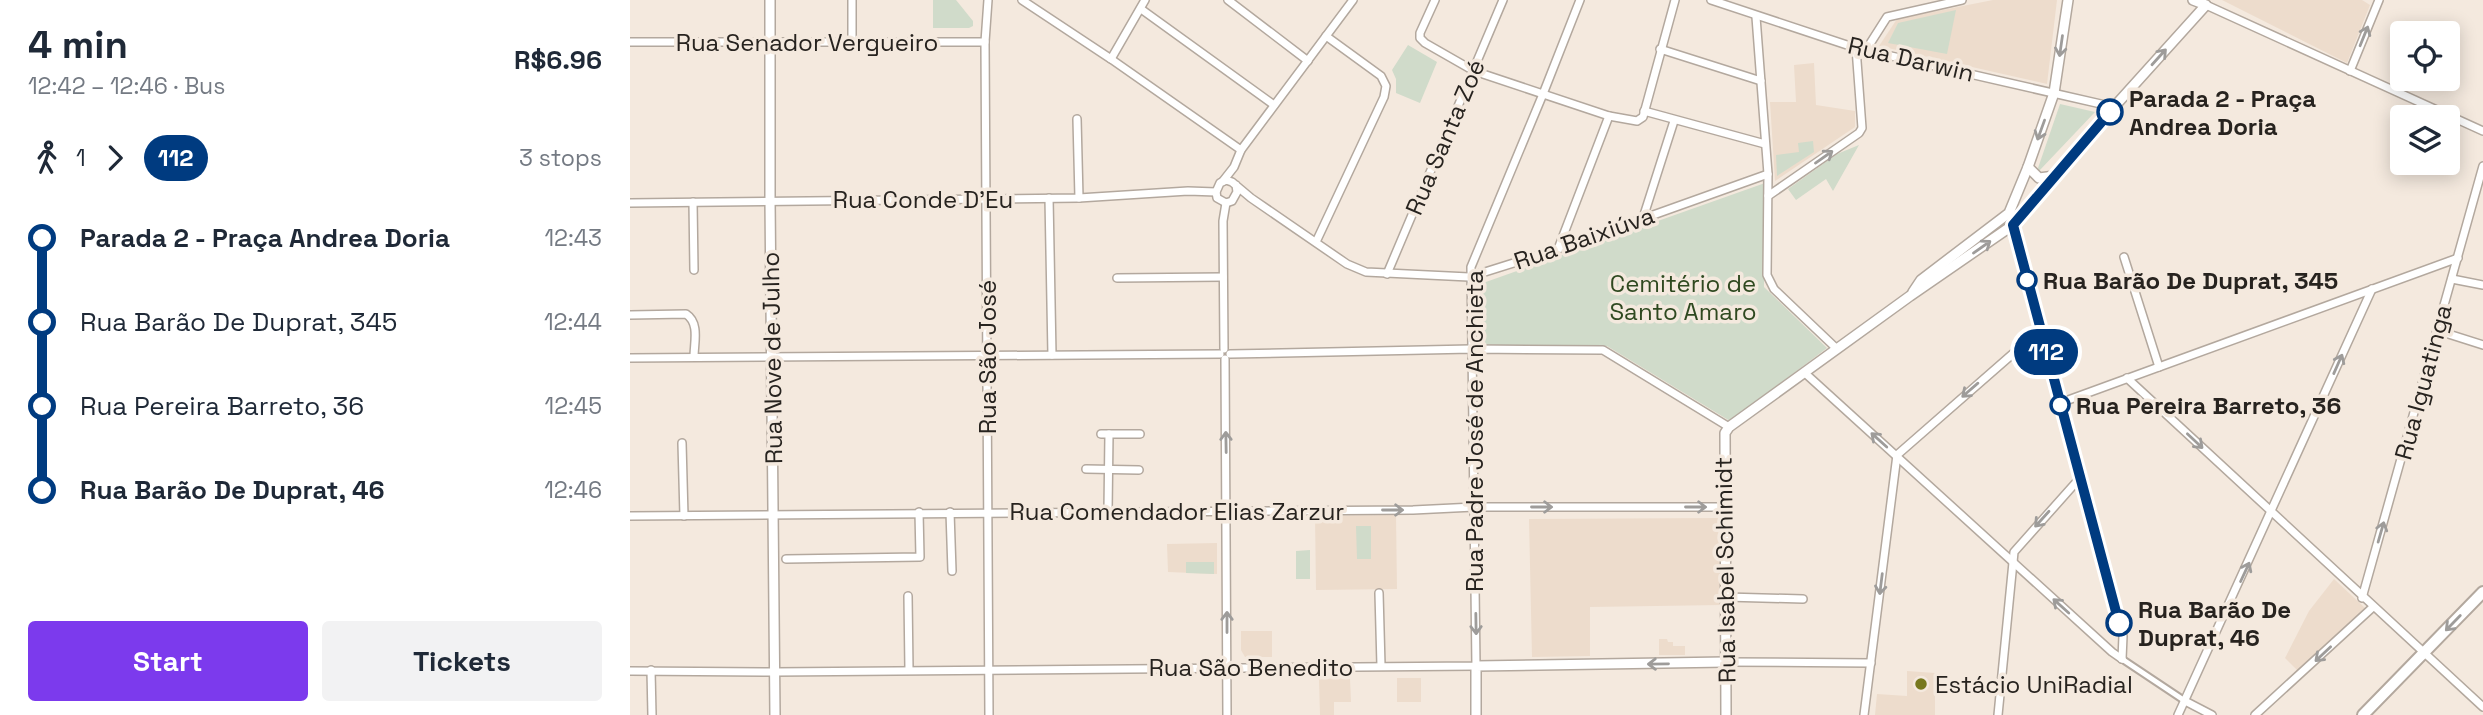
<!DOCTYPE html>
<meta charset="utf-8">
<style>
body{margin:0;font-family:"Space Grotesk",sans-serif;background:#f2f2f3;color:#1f2937;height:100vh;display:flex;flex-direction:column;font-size:26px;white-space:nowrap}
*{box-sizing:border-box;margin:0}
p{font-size:23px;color:#747a83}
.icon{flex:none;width:38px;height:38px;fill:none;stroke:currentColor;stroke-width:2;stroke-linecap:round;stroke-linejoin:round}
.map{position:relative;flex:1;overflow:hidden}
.side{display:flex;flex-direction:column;background:#fff;width:630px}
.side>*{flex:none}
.badge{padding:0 14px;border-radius:23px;font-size:24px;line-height:46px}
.tools{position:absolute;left:1760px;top:21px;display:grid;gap:14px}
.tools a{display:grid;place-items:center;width:70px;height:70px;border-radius:7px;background:#fff;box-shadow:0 4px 18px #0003;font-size:35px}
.map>.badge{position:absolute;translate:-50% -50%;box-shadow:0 0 0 4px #fff}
.legs{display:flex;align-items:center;gap:10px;height:77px;padding:0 28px;font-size:23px}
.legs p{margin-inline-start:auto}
.headline{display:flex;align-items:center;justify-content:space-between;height:119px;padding:0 28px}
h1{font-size:38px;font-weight:700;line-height:52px}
.primary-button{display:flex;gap:14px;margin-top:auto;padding:14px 28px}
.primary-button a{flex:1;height:80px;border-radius:7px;background:#7c3aed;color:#fff;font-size:28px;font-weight:700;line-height:80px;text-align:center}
.primary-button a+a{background:#f2f2f3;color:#1f2937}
ul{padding:0 28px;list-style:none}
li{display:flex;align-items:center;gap:24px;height:84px;font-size:26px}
li i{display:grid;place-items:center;width:10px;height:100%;margin:0 9px;background:currentColor}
li i::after{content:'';width:18px;height:18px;margin:-9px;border:5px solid;border-radius:50%;background:#fff}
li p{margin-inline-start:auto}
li:first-child i{background:linear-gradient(#0000 50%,currentColor 0)}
li:last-child i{background:linear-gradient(currentColor 50%,#0000 0)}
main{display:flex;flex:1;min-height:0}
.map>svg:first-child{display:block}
.built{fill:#eddccc}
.green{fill:#d0dbca}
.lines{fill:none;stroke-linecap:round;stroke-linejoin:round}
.pedestrian-casing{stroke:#b3a89e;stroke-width:9}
.minor-casing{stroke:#b3a89e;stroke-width:10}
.tertiary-casing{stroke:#b3a89e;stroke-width:12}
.primary-casing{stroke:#b3a89e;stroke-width:14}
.pedestrian{stroke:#fff;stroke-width:5}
.minor{stroke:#fff;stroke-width:7}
.tertiary{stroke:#fff;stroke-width:9}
.primary{stroke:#fff;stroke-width:10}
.oneway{stroke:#9e9c9a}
.line-1-casing{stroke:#fff;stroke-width:16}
.line-1{stroke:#003b80;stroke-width:10}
.stop-1-dot{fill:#fff;stroke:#003b80;stroke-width:3.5}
.poi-dot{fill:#77781e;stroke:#f4e9de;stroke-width:2.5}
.labels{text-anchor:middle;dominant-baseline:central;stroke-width:7;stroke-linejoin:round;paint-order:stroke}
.street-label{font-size:24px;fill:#27231f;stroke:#f4e9de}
.stop-label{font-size:24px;font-weight:bold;fill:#27231f;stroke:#f4e9de;text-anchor:start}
.park-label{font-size:24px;fill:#2f4920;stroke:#f4e9de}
.poi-label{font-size:24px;fill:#27231f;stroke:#f4e9de;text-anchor:start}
</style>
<main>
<section class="side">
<div class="headline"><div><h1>4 min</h1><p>12:42 – 12:46 · Bus</p></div><b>R$6.96</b></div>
<div class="legs"><svg class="icon" aria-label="walk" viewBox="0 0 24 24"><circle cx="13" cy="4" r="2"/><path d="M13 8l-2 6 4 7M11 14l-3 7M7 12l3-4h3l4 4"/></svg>1<svg class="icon" aria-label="forward" viewBox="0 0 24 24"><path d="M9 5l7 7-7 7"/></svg><b class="badge" style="background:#003b80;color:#fff">112</b><p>3 stops</p></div>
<ul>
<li><i style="color:#003b80"></i><b>Parada 2 - Praça Andrea Doria</b><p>12:43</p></li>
<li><i style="color:#003b80"></i><span>Rua Barão De Duprat, 345</span><p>12:44</p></li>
<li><i style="color:#003b80"></i><span>Rua Pereira Barreto, 36</span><p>12:45</p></li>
<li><i style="color:#003b80"></i><b>Rua Barão De Duprat, 46</b><p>12:46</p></li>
</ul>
<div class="primary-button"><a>Start</a><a>Tickets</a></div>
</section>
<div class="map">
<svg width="1853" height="715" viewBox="0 0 1853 715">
<rect width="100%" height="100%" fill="#f4e9de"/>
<g class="built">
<polygon points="1363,0 1427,0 1417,84 1249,46 1267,19"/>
<polygon points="1592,0 1732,0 1740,5 1717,63"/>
<polygon points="1184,63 1186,105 1225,111 1225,127 1145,181 1140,102 1166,102 1164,65"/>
<polygon points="766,515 767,589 686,590 685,516"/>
<polygon points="1088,518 1091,605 960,607 960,656 902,657 899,519"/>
<polygon points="587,543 587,574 538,572 537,544"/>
<polygon points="1704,579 1736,609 1669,672 1655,658 1679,611"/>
<polygon points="611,631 642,631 642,657 615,657 611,650"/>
<polygon points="1029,639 1037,639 1038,642 1043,642 1043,646 1055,646 1055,655 1029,655"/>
<polygon points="1277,671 1305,673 1305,715 1245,715 1247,694 1277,696"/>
<polygon points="720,678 721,702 704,702 704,715 690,715 689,679"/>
<rect x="767" y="678" width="24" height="24"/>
</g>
<g class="green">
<polygon points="303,0 326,0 343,21 343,26 339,28 303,28"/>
<polygon points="1326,10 1317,54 1258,43 1268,23"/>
<polygon points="778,45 807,62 790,103 766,93 766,79 762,70"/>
<polygon points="1430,104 1465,112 1409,171 1408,168"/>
<polygon points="1183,141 1184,152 1147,176 1146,155 1169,152 1168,143"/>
<polygon points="1229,145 1203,191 1196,179 1166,200 1158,189 1207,154"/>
<polygon points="1135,183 1134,287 1197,348 1100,421 977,346 914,347 850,344 853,283"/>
<polygon points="726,526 741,526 741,559 727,559"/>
<polygon points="680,550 680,579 666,579 666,551"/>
<polygon points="556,562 584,562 584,574 556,573"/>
</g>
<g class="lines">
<defs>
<polyline id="pedestrian" points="1492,659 1555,701"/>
<g id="minor">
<polyline points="358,0 355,42 359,715"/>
<polyline points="392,0 481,59 611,150"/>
<polyline points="598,0 678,61"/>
<polyline points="805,0 790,33 790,38 795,43 844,71 979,116 1007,121 1013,117 1045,0"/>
<polyline points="1081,0 1226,48 1484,107"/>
<polyline points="1576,5 1853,131"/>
<polyline points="511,9 644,105"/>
<polyline points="1126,17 1138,174 1137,275 1144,289 1207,349"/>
<polyline points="222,41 222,0"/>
<polyline points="0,42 355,42"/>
<polyline points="1030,49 1131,81"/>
<polyline points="1236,50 1257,17 1332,0"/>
<polyline points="481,59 515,0"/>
<polyline points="1720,71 1749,0"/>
<polyline points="1014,111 1135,144"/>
<polyline points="447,119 449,198"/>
<polyline points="593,181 604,167 611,150 723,0"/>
<polyline points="606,185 607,192 602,201 596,203 587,198 586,192 590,183 596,180 602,182 621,198 717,264 736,272 839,277 928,249 1138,174"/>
<polyline points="1138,196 1229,133 1232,128 1226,48"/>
<polyline points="419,198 422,355"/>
<polyline points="63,202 64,270"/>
<polyline points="0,203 449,198 558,191 586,192"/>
<polyline points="1013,218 1044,121"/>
<polyline points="1383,225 1493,636 1492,659"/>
<polyline points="686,242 754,97 756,86 751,76 696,36"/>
<polyline points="928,249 979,116"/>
<polyline points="1494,257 1529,367"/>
<polyline points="757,274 873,0"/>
<polyline points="487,278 593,277"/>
<polyline points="1822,279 1853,285"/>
<path d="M0,315l56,-1c14,9 8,29 8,43"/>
<polyline points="1809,331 1853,345"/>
<polyline points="594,349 593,221 596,203"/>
<polyline points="600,354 841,349 973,350 1099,427"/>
<polyline points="0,358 590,354"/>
<polyline points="595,359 597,715"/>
<polyline points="1176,374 1482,652 1492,659"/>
<polyline points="1497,378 1853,707"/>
<polyline points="1430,403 1828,258"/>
<polyline points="471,434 510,434"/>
<polyline points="52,443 54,516"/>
<polyline points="456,469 509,470"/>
<polyline points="478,511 479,434"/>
<polyline points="320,512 322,571"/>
<polyline points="0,516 783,510 844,507 1094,507"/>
<polyline points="156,559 290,557 289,512"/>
<polyline points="749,593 751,666"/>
<polyline points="278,596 279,670"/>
<polyline points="1096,597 1173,599"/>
<polyline points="1732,598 1853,166"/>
<polyline points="1096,662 1241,663"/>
<polyline points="21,670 22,715"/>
<polyline points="0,671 145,672 846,666 841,267 913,94 950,0"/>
<polyline points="1555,701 1582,715"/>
<polyline points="1234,715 1267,455 1410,330"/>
<polyline points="1368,715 1384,552 1449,479"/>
<polyline points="1548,715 1742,289"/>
<polyline points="1625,715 1743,607"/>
</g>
<g id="tertiary">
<polyline points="140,0 140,200 145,715"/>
<polyline points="1398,167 1409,178 1425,176"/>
<polyline points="1283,292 1291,280 1379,213 1398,167 1424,93 1438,0"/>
<polyline points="846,715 846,666 1096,662"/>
<polyline points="1096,715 1095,433 1099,427 1280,296 1383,225 1484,107 1576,5 1563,0"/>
</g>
<polyline id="primary" points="1733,715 1853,592"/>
</defs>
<use href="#pedestrian" class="pedestrian-casing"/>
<use href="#minor" class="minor-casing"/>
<use href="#tertiary" class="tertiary-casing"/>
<use href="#primary" class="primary-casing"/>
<use href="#pedestrian" class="pedestrian"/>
<use href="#minor" class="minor"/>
<use href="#tertiary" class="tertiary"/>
<use href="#primary" class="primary"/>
</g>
<defs><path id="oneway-shaft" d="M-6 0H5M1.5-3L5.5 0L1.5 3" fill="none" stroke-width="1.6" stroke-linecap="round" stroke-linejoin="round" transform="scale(1.75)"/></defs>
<g class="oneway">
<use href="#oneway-shaft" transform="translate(1734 36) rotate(-68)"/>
<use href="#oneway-shaft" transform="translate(1431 46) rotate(98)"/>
<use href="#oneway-shaft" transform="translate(1529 57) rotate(-48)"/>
<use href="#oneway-shaft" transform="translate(1411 130) rotate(110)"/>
<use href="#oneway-shaft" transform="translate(1194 157) rotate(-35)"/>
<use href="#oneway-shaft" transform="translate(1352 247) rotate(-35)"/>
<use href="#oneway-shaft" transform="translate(1708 364) rotate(-66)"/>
<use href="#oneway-shaft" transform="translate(1340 390) rotate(139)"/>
<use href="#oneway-shaft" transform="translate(1249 440) rotate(-138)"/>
<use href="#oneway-shaft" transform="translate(1565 441) rotate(43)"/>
<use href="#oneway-shaft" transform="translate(596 442) rotate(-91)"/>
<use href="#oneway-shaft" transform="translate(912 507)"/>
<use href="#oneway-shaft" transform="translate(1066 507)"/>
<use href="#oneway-shaft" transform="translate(763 510)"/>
<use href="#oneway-shaft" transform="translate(1412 519) rotate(132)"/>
<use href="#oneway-shaft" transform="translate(1751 532) rotate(-74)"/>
<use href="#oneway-shaft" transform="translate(1615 572) rotate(-65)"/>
<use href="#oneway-shaft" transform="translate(1251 584) rotate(97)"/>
<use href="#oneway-shaft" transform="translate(1431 606) rotate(-138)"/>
<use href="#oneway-shaft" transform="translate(597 622) rotate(-90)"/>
<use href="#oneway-shaft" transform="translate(1823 623) rotate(134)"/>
<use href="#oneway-shaft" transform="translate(846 624) rotate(89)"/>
<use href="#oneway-shaft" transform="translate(1693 654) rotate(137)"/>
<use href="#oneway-shaft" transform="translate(1028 664) rotate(179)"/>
</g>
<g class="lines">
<defs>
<polyline id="line-1" points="1480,112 1383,225 1489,623"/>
</defs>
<use href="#line-1" class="line-1-casing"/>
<use href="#line-1" class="line-1"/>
</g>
<g class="stop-1-dot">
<circle cx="1480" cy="112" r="12"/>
<circle cx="1397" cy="280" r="9"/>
<circle cx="1430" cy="405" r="9"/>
<circle cx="1489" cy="623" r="12"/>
</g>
<circle class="poi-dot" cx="1291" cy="684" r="7"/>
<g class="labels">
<g class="street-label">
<text x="177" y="42">Rua Senador Vergueiro</text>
<text transform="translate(1281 59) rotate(13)">Rua Darwin</text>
<text transform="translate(815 137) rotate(-67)">Rua Santa Zoé</text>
<text x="293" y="199">Rua Conde D'Eu</text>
<text transform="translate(954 238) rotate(-19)">Rua Baixiúva</text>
<text transform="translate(357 357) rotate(-90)">Rua São José</text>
<text transform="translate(142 358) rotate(-91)">Rua Nove de Julho</text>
<text transform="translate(1793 382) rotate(-75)">Rua Iguatinga</text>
<text transform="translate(844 431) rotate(-90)">Rua Padre José de Anchieta</text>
<text x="547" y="511">Rua Comendador Elias Zarzur</text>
<text transform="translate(1095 570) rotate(-91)">Rua Isabel Schimidt</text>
<text x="621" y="667">Rua São Benedito</text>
</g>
<g class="stop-label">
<text x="1499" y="98">Parada 2 - Praça<tspan x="1499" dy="28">Andrea Doria</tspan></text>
<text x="1413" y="280">Rua Barão De Duprat, 345</text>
<text x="1446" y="405">Rua Pereira Barreto, 36</text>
<text x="1508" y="609">Rua Barão De<tspan x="1508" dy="28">Duprat, 46</tspan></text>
</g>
<g class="park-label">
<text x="1053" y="283">Cemitério de<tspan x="1053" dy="28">Santo Amaro</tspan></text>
</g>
<g class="poi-label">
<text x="1305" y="684">Estácio UniRadial</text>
</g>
</g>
</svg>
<div class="tools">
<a><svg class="icon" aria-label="locate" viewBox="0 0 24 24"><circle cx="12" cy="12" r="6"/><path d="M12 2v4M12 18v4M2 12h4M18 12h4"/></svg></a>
<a><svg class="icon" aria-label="layers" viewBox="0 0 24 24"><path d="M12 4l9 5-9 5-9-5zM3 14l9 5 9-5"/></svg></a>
</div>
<b class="badge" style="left:1416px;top:352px;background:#003b80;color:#fff">112</b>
</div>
</main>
